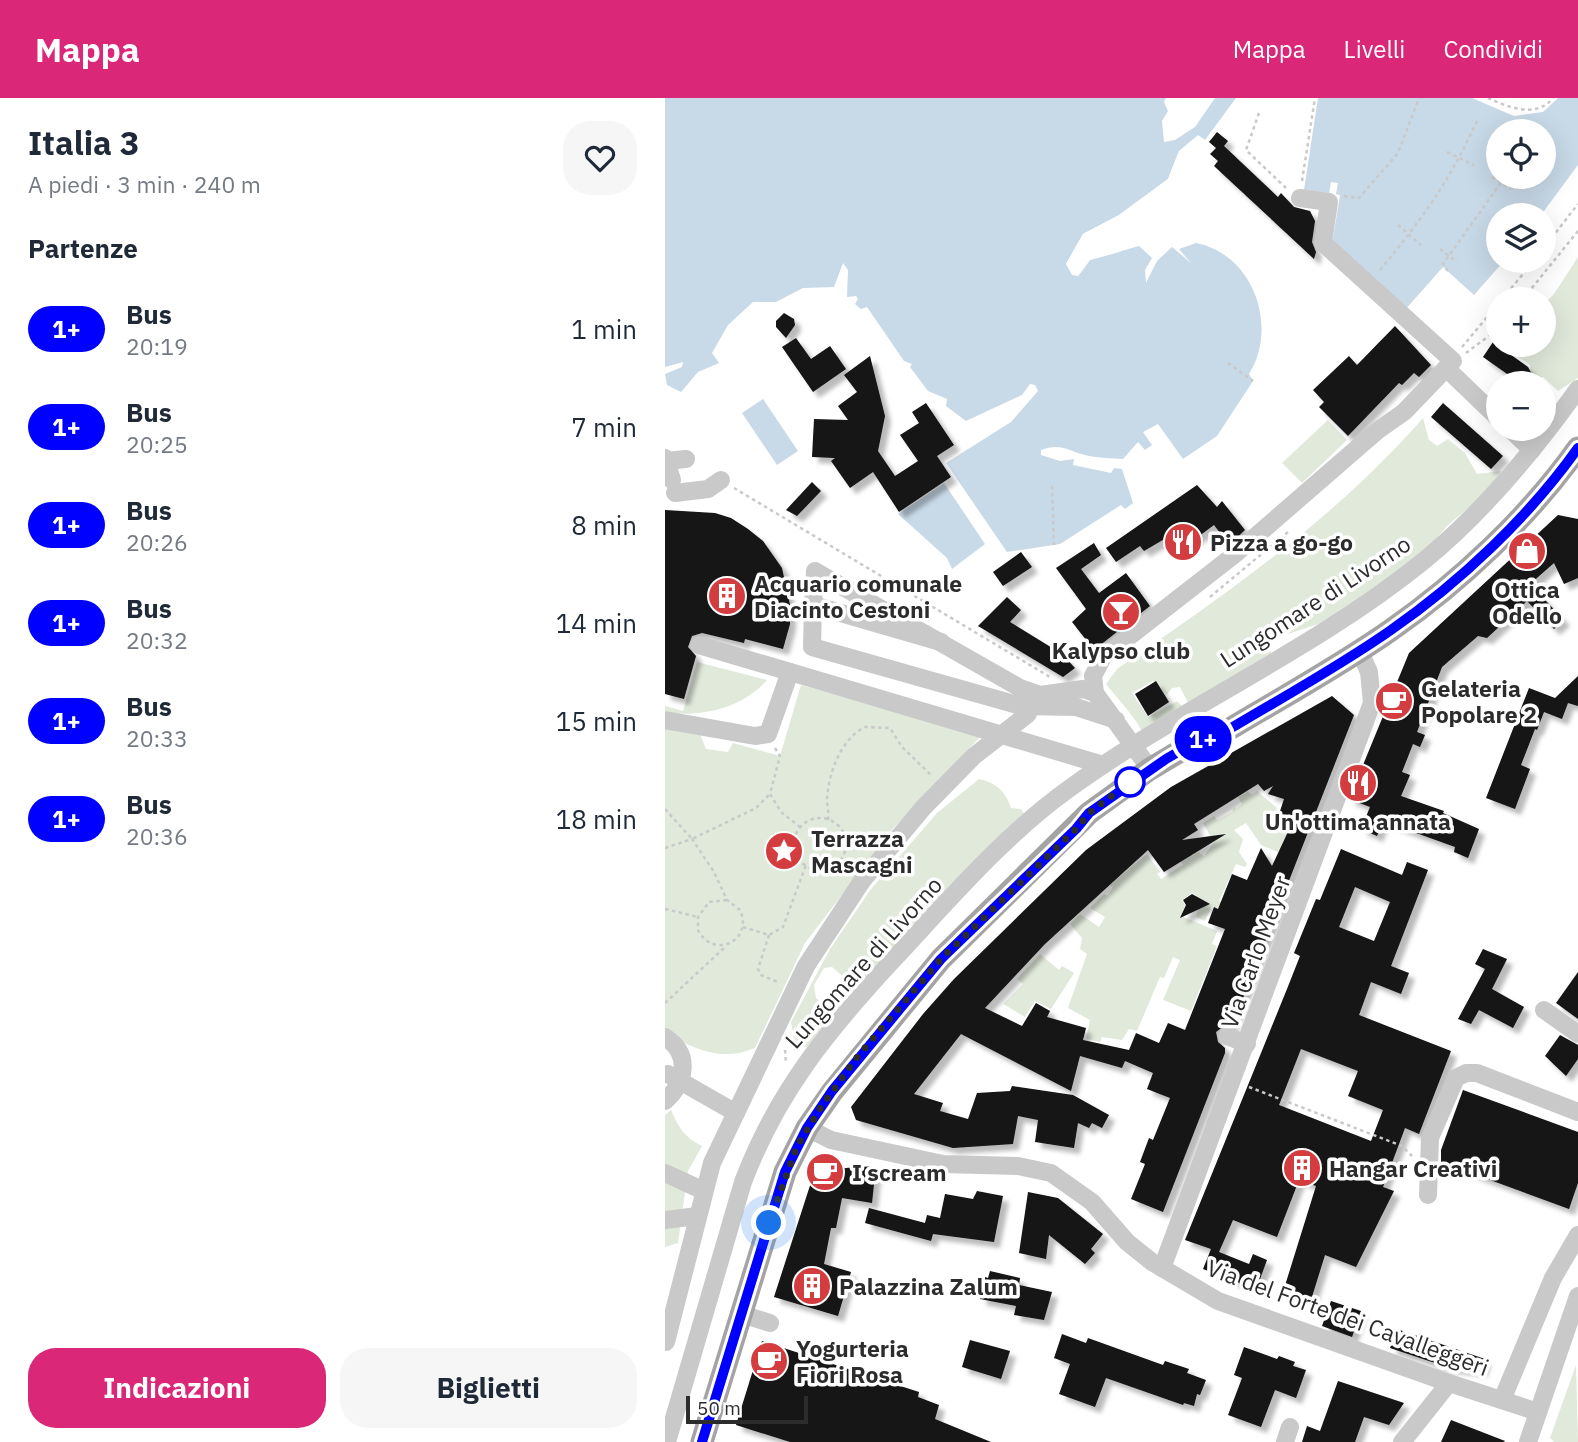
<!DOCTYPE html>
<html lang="it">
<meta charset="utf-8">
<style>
body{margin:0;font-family:"IBM Plex Sans",sans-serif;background:#f6f6f7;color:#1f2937;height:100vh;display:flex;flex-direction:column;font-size:26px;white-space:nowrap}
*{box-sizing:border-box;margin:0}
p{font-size:23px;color:#747a83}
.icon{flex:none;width:38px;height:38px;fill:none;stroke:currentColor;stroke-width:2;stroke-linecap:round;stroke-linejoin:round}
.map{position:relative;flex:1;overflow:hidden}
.sheet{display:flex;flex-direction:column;background:#fff;width:665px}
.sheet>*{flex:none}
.badge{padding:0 14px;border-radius:23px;font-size:24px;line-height:46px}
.fabs{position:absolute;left:821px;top:21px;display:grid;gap:14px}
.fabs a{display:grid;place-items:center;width:70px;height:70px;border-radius:50%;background:#fff;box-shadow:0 7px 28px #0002;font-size:35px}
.scale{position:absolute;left:21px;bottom:18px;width:122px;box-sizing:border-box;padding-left:7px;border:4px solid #2c2c2c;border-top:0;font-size:19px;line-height:24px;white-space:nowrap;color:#2c2c2c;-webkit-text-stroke:5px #fff;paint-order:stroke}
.you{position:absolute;width:35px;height:35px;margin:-18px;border:5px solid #fff;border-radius:50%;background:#1a73e8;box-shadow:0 0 0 10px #1a73e833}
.map>.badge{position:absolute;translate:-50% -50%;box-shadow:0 0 0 4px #fff}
h2{padding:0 28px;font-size:26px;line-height:63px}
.round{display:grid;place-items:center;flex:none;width:74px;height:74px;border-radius:28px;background:#f6f6f7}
.overview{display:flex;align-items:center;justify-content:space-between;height:119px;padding:0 28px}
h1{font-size:33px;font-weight:700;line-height:52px}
.cta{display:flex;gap:14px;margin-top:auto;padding:14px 28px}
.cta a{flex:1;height:80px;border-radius:28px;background:#db2777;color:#fff;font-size:28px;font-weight:700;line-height:80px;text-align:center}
.cta a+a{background:#f6f6f7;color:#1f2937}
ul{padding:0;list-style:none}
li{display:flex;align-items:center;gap:21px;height:98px;padding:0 28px}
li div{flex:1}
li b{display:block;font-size:26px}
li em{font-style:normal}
li .badge{min-width:77px;font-weight:700;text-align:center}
header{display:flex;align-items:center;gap:42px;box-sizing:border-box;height:98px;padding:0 35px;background:#db2777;color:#fff}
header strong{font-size:33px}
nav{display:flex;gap:38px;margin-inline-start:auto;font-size:24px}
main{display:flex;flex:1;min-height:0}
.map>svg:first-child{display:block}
.green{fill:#e1e9db}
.water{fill:#c8d9e7;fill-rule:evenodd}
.pier{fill:#fff}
.building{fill:#131313;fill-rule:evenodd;filter:url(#shadow)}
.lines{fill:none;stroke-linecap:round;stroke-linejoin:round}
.path{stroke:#c9c9c9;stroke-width:2.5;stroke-dasharray:3.5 3.5;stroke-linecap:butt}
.minor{stroke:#c9c9c9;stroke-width:18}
.major{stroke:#a4a4a4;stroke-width:23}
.line-casing{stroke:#fff;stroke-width:16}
.line{stroke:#00f;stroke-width:10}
.walk{stroke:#2c2c2c;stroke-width:7;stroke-dasharray:0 12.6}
.stop-dot{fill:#fff;stroke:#00f;stroke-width:3.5}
.labels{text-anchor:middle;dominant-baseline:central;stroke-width:7;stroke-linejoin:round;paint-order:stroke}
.poi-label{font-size:23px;font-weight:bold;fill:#2c2c2c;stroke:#fff;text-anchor:start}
.street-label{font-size:23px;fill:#2c2c2c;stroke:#fff}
</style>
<header>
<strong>Mappa</strong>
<nav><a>Mappa</a><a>Livelli</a><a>Condividi</a></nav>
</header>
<main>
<section class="sheet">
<div class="overview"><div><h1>Italia 3</h1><p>A piedi · 3 min · 240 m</p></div><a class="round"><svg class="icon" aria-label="heart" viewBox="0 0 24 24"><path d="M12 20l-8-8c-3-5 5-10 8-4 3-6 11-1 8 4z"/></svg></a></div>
<h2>Partenze</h2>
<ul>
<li><span class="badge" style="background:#00f;color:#fff">1+</span><div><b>Bus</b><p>20:19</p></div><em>1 min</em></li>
<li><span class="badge" style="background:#00f;color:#fff">1+</span><div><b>Bus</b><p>20:25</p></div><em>7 min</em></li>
<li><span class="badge" style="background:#00f;color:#fff">1+</span><div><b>Bus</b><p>20:26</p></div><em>8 min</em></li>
<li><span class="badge" style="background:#00f;color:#fff">1+</span><div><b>Bus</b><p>20:32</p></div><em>14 min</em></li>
<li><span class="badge" style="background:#00f;color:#fff">1+</span><div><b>Bus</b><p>20:33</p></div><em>15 min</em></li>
<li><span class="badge" style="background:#00f;color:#fff">1+</span><div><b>Bus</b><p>20:36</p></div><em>18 min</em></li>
</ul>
<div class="cta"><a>Indicazioni</a><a>Biglietti</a></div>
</section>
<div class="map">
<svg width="913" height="1344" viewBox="0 0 913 1344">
<defs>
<filter id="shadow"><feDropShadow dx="6" dy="6" stdDeviation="2" flood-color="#0004"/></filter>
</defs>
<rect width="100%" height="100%" fill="#fff"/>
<g class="green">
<polygon points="913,159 913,280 893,293 878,279 867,285 865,267 836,247 878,247 879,206 889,196"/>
<path d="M758,320l6,22 8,6 11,-7 17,14 12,21 25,-3 -18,24 -36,30 -23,27 -98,69 -39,13 -10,-8 -8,8 1,19 -73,44 -9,8 -9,-18 -8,1 -5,7 -14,-14 -21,12 16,24 29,-16 7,7 -41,26c-4,-13 -27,-37 -37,-50l11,-15c108,-74 219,-151 306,-251z"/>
<polygon points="663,322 682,342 637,385 617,365"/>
<path d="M32,564l70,18c-27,30 -65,36 -102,33v-7l18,5z"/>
<path d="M136,587l180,51 -89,94 -87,113 -50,105c-33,14 -62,2 -90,-17v-305l35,8 6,15 22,3 5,-9 47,13z"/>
<path d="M314,681c16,3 27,12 32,29l10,1 3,5 -132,142 -38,30 -22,-19 -8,1 -10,17 2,13 10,9 14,-1 -33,41h-5l-8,-7 -3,-18 39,-73 41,-60 66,-76z"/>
<polygon points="583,693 587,697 592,693 612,710 610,716 625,731 613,754 596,747 581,725 569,732 578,741 574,754 582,766 580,769 571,766 554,803 565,808 563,814 547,808 540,823 531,819 533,812 522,808 532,798 527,795 517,802 520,808 516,818 552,833 547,846 552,848 526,913 498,902 515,862 508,859 499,880 495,879 472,933 464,931 457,942 437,939 435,944 421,941 425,922 403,910 422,856 415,851 417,840 405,826 415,816 434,829 440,819 425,810 439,796 442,798 448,790 445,787 482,756 495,774 492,776 496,781 518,767 513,758 523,752 527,758 533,754 539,758 549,744 538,725 549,718 552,722 567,714 569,709 571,711 577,706 573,699"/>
<polygon points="375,856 394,872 397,868 409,875 386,911 370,903 360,919 338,906 358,886 352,881"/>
<path d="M6,1012c7,17 14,28 31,36l-14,25 -10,72 -13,4v-132z"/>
<polygon points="911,1267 913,1344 889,1344 885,1340"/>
</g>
<g class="water">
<path d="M0,0h571l-31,42 -7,-5 -19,16 -11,28 -49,36 -36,19 -17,30 12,12 12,-16 49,-14 13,12 -7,12 1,13 11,-22 15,-14 19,16 -12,-14 17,-6c57,11 83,83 53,131l4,7 -36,55 -34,23 -25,-35 -15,8 9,13 -7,5 -7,-8 -15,17c-11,-1 -23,-1 -34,-3 -19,-4 -28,-14 -48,-6v5l19,6 14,-2 -1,6 38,8 3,-5 8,1 11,34 -8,6 -4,-4 -61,39 -53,8 -61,-89 65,-41 27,-31 -3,-6 -5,-1 -8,11 -56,26 -20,-15 1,-7 -19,-8 -18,-24 2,-3 -8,-3 -37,-54 -6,2 -6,-5 3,-5 -2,-3 -9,1 1,-27 -5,-7 -9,24 -31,1 -27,14h-23l-25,23 -16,28 7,10 -21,9 -17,20 -14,-7 -2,-11 17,-7 1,-5 -18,5z"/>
<path d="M653,0h154l42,18 29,-4 15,-14h20v67l-37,50h-43v46h6l-30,34 -31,-28 -39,44 -72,-67 8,-49 -4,-1 2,-11 -7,-1 -2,11 -25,-3zM833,33h45v46h-45z"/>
<polygon points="98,301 133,353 112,367 77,315"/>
<polygon points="279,385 320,446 287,471 282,460 233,416"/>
</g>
<g class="pier">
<polygon points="501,0 550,0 530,29 510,42 499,44 497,23 503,13 499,4"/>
<polygon points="519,50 521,53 517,56 506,83 456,120 421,139 405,166 411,174 424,159 458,153 425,162 413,178 407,177 401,166 418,136 454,117 503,81 514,53"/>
</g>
<g class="building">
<polygon points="552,34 563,43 559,48 613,99 616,95 629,109 645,113 650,123 647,144 651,154 649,161 549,68 553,63 545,56 551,50 544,44"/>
<polygon points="119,215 129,221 130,227 121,240 111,229 111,223"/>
<polygon points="730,228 766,267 754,279 749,275 737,287 734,285 683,338 654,309 659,304 648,292 684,258 692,267"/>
<polygon points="131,240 146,261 165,248 181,271 148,294 117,249"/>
<polygon points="828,244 863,269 867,276 860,285 855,285 818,259"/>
<polygon points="205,258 220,318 213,353 230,378 253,363 235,337 254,325 247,314 261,305 289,347 272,358 286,379 234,414 208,374 185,390 166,363 170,360 147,359 149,321 183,322 173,308 192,294 179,277"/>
<polygon points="778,305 838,358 826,371 766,319"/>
<polygon points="147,384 156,393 132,418 121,412"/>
<polygon points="532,387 552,409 557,403 580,432 564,447 549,427 518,450 508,436 479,453 475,448 451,464 441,450"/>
<polygon points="0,412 50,415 66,420 83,431 98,443 117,470 125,507 125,526 118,551 80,541 79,545 37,535 27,538 23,549 31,558 19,601 0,596"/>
<polygon points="893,417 913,421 913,480 899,486 889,465 865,486 899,522 889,531 862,503 822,540 813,538 777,569 752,634 760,637 755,649 748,646 737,674 745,677 736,698 779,713 778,715 814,731 803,760 789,754 790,749 718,723 712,738 696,731 705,709 684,701 744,555"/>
<polygon points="429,445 436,457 416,471 434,495 461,475 485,508 429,552 407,524 421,511 391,470"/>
<polygon points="356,454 367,469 338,488 328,474"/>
<polygon points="342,499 356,512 345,524 397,556 410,570 398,579 313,528"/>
<polygon points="913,578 913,608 903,605 897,621 879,614 872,632 870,631 856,667 865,671 850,711 821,700 864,590 890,600"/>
<polygon points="491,583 504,604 483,618 470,596"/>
<path d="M667,598l22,19 -122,311 -7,-1 -9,7 2,10 7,6v5l-62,159 -32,-13 14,-35 -5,-2 9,-24 4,2 17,-42 -23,-9 6,-16 -28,-12 -3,7 -42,-12 -9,35 -110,-57 -47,60 29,9 -3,8 28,8 9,-26 33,-2 2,-5 61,9 36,20 -7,13 -10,-5 -3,5 -11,-5 -4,25 -39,-6 3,-22 -20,-4 -5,28 -60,4 -97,-28 -5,-13 72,-93 31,-35 132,-129 85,-63zM593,686l6,7 9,-5 -5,8 16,5 -5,15 14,7 -21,45 -11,-18 -14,32 -15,-6 -14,35 -4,-2 -6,16 17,6 -40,101 -17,-7 -9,20 -23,-10 -7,17 -46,-10 3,-12 -39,-11 3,-6 -14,-8 -14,23 -37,-18 60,-64 103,-94 16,22 62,-38 -44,6 16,-10 -4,-6z"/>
<path d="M676,751l61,26 5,-13 21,8 -37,96 18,7 -8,21 -30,-12 -12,33 92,36 -32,83 -14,-6 -22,59 11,4 -38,76 -31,-12 -14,45 -28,-8 33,-106 -17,-6 -22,57 -44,-17 -14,32 30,12 4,-10 14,6 -11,30 -53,-21 8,-20 -26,-9 102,-251 13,-33 -6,-3 22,-54 4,1zM690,789l35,15 -16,39 -35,-14zM636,951l57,22 -10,25 35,14 -12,31 -92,-36z"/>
<polygon points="527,796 545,806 515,820 521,807 518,802"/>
<polygon points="818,851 842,861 827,891 859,909 848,930 814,912 806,926 793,921 820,871 810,866"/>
<polygon points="913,874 913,921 891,905"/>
<polygon points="895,937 913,947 913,961 901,978 880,958"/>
<polygon points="798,992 913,1034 913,1085 904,1111 776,1064 776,1052"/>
<polygon points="211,1068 207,1105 177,1100 171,1130 166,1130 159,1166 186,1174 173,1218 109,1199 150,1072"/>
<polygon points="312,1093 338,1098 329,1144 268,1136 266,1143 200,1125 204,1110 260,1125 262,1117 275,1120 280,1096 308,1101"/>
<polygon points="363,1094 393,1100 438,1136 426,1151 430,1155 420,1166 384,1137 381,1161 354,1155"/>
<polygon points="325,1173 355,1180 354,1187 387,1194 379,1222 349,1217 351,1208 315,1201 320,1179 323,1180"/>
<polygon points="666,1203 696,1213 687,1239 657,1228"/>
<polygon points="732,1231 820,1261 816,1273 782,1269 725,1250"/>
<polygon points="397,1236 421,1245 423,1240 498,1267 500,1263 524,1271 522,1275 541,1282 535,1297 532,1296 529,1308 519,1305 518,1307 441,1280 430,1309 394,1296 405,1266 389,1260"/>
<polygon points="305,1242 345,1253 336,1281 297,1269"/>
<polygon points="97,1243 254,1294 253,1299 274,1307 270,1321 326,1344 125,1344 71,1327"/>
<polygon points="579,1249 612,1261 614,1258 630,1264 628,1268 641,1272 631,1300 610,1292 596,1329 563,1317 577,1280 569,1277"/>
<polygon points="673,1283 739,1305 724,1327 699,1319 690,1344 637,1344 642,1328 655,1333"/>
<polygon points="786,1322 840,1343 839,1344 776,1344"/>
</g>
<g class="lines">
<g class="path">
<path d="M823,0c20,9 48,21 65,0"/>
<polyline points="594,15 581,52 621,90"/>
<polyline points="782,54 809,67"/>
<polyline points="827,79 846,91"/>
<polyline points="637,83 650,0"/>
<polyline points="679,98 694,100 733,55 754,0"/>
<polyline points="733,127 756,147"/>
<polyline points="775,151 792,164"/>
<polyline points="878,151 913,106"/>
<path d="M715,172c41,-49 70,-90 97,-149"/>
<polyline points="783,173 778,166 840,79"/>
<polyline points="837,201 869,163"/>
<polyline points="858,201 913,133"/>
<polyline points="797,249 833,206"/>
<polyline points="801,255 833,231"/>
<polyline points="563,265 588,283"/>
<polyline points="387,388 389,447"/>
<polyline points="69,390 385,579"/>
<polyline points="545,499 623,434"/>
<polyline points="110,650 115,658 105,696 116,714 135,729"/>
<polyline points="0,711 27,741 91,710 105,696"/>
<circle cx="155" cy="746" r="26"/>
<path d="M163,722c1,-8 -1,-15 -1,-22 2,-26 14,-59 38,-71l25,1 12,19 29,28"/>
<path d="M0,750l27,-9 22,33 13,28 13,10c14,31 -27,50 -42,20v-13l11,-15 18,-2"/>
<polyline points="173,765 184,773"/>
<polyline points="0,811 33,819"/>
<polyline points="78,829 104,837 118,829 141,767"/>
<polyline points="104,837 93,871 96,877 115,885"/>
<polyline points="0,905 59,850"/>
<polyline points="120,952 121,966"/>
<polyline points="584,989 737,1048 747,1058"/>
</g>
<g class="minor">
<polyline points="781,270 833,320"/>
<polyline points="845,331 867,352"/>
<polyline points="0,360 1,363 21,361"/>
<polyline points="1,363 7,382"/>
<polyline points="10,395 43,391 56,382"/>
<polyline points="148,507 150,473 355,590 375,597 418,591 430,595 485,671"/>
<polyline points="276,544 148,507 147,549 356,608 411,609 451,622"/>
<polyline points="34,547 438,667"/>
<polyline points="430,595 428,578 438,559 569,457 712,333 739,314 788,263 658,145 664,104 635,100"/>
<polyline points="0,622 90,638 103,636 125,574"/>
<polyline points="879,912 913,936"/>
<polyline points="562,938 582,946"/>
<path d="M0,939c27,17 20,46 0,64"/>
<polyline points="3,976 71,1015"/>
<polyline points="142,1030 166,1042 278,1066 353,1068 386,1075 427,1104 462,1144 487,1164 553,1203 784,1285 873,1314"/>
<polyline points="0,1075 39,1093"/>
<polyline points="763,1097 765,1040 791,980 801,975 812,975 913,1014"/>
<polyline points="0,1122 32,1118"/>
<polyline points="497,1170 707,605 704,574 694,552"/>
<polyline points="76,1216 105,1225"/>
<polyline points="1,1244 47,1065 141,868 197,783 258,710 309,658 363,616"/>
<polyline points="837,1302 888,1180 913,1137"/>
<path d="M2,1344l76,-260c34,-90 85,-152 150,-222 55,-59 111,-125 177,-172 112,-81 243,-138 351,-225 61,-49 112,-111 157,-174"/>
<polyline points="620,1344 625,1329"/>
<polyline points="737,1344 784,1285"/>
<polyline points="863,1344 913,1198"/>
</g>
<g class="major">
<path d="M541,651l7,-10c59,-36 121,-69 178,-109 69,-48 138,-113 187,-182"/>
<polyline points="37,1344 120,1074 142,1030 167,994 276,861 424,715 485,671 534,642 548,641"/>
</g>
</g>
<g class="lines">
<defs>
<path id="line" d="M37,1344l83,-270 22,-44 25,-37 109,-132 135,-130 13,-16 77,-54 33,-19 14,-1c59,-36 121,-69 178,-109 69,-48 138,-113 187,-182"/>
</defs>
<use href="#line" class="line-casing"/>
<use href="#line" class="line"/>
<polyline class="walk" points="104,1125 132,1048 156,1009 193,958 276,861 411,731 424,715 465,684"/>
</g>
<defs>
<symbol id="restaurant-disc" viewBox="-11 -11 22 22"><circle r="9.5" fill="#d43d3f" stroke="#fff"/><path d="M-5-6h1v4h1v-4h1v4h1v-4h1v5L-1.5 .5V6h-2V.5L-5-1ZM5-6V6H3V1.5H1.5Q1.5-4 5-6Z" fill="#fff"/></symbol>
<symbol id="shop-disc" viewBox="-11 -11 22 22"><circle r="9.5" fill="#d43d3f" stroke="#fff"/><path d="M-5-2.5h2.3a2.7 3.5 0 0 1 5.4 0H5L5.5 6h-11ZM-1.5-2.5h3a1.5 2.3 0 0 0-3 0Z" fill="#fff"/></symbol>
<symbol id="building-disc" viewBox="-11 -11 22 22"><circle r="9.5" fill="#d43d3f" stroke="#fff"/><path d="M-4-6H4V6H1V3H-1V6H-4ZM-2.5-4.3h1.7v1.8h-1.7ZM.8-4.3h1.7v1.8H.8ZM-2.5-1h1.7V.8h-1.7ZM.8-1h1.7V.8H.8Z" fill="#fff"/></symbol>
<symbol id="bar-disc" viewBox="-11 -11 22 22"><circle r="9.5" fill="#d43d3f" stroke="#fff"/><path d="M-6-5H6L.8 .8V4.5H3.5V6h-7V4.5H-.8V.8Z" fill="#fff"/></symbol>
<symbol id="cafe-disc" viewBox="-11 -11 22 22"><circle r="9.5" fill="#d43d3f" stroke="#fff"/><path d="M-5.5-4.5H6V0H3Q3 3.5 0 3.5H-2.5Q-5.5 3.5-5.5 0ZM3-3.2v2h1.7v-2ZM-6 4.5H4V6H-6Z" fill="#fff"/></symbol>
<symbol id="sight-disc" viewBox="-11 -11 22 22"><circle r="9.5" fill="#d43d3f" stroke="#fff"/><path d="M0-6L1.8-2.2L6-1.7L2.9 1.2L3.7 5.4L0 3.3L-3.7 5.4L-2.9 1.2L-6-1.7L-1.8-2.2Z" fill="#fff"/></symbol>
</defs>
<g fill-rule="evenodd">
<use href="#restaurant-disc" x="496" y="422" width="44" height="44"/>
<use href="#shop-disc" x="840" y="431" width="44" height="44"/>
<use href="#building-disc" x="40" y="476" width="44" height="44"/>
<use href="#bar-disc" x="434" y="492" width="44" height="44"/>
<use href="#cafe-disc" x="707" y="581" width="44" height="44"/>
<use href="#restaurant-disc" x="671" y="663" width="44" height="44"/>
<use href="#sight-disc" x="97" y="731" width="44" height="44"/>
<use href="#building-disc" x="615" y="1048" width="44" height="44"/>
<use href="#cafe-disc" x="138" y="1052" width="44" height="44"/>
<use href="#building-disc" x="125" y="1166" width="44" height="44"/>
<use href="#cafe-disc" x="82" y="1241" width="44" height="44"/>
</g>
<circle class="stop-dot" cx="465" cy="684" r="14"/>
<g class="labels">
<g class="poi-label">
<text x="545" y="444">Pizza a go-go</text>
<text x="89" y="485">Acquario comunale<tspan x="89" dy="26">Diacinto Cestoni</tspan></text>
<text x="862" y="491" text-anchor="middle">Ottica<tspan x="862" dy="26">Odello</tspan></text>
<text x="456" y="552" text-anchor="middle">Kalypso club</text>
<text x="756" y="590">Gelateria<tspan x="756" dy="26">Popolare 2</tspan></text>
<text x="693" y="723" text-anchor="middle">Un'ottima annata</text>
<text x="146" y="740">Terrazza<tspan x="146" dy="26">Mascagni</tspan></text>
<text x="664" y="1070">Hangar Creativi</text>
<text x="187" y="1074">I scream</text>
<text x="174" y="1188">Palazzina Zalum</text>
<text x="131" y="1250">Yogurteria<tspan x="131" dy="26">Fiori Rosa</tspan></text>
</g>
<g class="street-label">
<text transform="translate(650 503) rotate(-33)">Lungomare di Livorno</text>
<text transform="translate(590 854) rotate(-70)">Via Carlo Meyer</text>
<text transform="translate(198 864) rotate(-48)">Lungomare di Livorno</text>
<text transform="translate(683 1219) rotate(20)">Via del Forte dei Cavalleggeri</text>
</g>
</g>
</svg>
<div class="fabs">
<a><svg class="icon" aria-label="locate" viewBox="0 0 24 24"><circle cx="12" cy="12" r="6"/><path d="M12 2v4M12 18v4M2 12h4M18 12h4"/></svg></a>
<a><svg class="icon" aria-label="layers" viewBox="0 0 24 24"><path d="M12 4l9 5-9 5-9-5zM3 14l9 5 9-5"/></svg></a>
<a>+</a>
<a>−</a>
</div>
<div class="scale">50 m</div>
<div class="you" style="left:104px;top:1125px"></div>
<b class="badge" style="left:538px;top:641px;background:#00f;color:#fff">1+</b>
</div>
</main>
